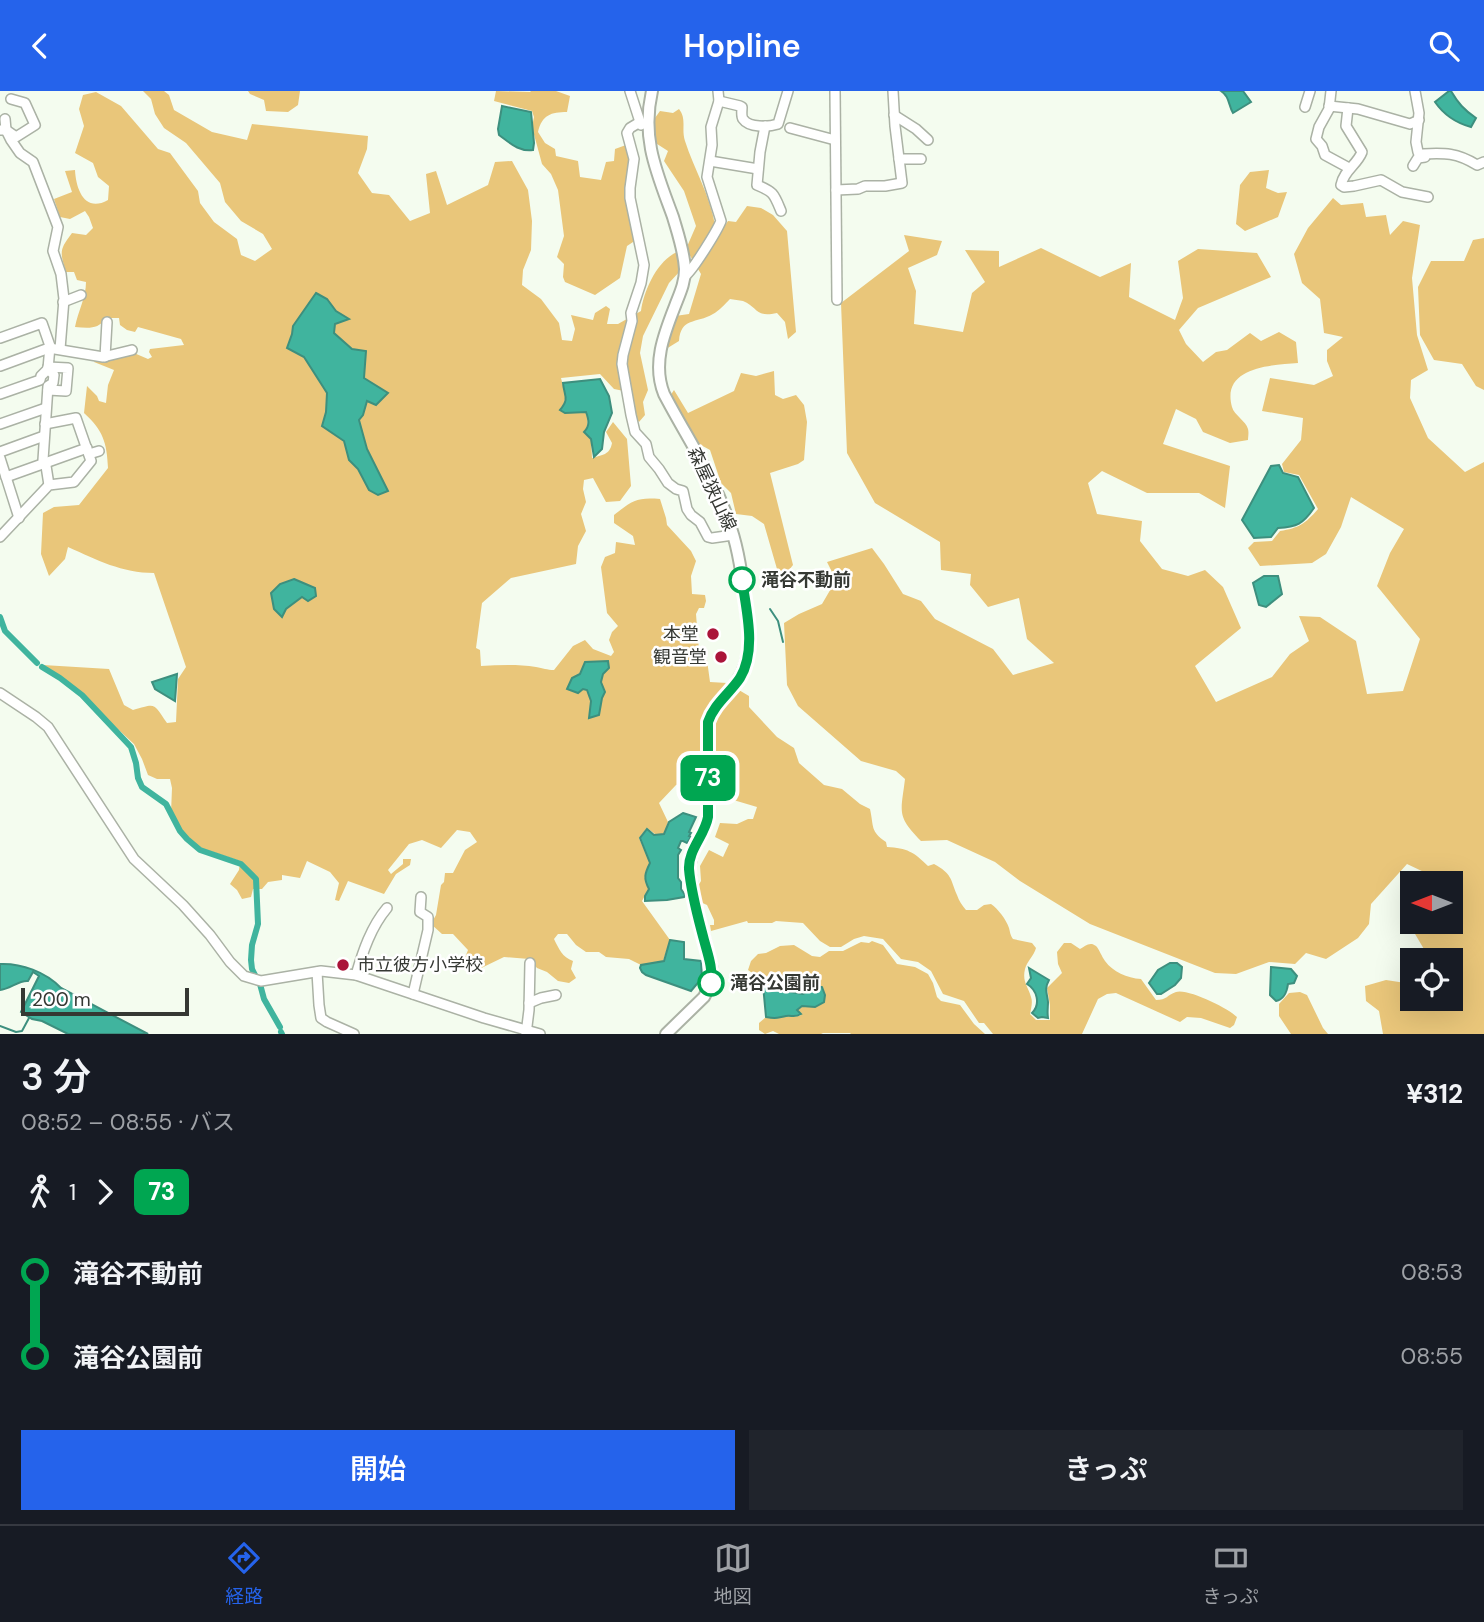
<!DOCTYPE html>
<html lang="ja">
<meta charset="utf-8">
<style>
body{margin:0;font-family:"DM Sans","Noto Sans JP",sans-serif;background:#20242c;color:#f1f3f6;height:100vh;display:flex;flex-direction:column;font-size:26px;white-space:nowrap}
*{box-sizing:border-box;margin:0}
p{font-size:23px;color:#9ea1a6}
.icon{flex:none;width:38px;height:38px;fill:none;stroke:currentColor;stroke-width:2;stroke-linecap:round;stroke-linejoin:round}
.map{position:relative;height:943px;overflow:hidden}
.drawer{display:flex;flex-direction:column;background:#171b24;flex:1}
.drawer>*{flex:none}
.badge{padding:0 14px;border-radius:10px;font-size:24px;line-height:46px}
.needle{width:46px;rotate:270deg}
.controls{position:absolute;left:1400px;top:780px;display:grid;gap:14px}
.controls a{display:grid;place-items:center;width:63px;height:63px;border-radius:0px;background:#171b24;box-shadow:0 7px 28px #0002;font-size:35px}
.scale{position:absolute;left:21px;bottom:18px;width:168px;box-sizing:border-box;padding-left:7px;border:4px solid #353833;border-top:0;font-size:19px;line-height:24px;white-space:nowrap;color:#353833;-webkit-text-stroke:5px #fff;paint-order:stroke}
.map>.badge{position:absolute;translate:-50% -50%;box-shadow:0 0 0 4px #fff}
.legs{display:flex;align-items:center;gap:10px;height:77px;padding:0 21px;font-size:23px}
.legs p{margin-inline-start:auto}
.summary{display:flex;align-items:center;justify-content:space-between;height:119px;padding:0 21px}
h1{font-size:38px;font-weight:600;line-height:52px}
.primary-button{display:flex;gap:14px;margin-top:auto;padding:14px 21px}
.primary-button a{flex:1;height:80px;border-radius:0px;background:#2563eb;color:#fff;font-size:28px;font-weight:600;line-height:80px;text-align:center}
.primary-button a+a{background:#20242c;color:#f1f3f6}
ul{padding:0 21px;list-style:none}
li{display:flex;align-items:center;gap:24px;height:84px;font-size:26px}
li i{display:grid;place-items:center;width:10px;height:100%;margin:0 9px;background:currentColor}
li i::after{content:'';width:18px;height:18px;margin:-9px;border:5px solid;border-radius:50%;background:#171b24}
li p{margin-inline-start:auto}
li:first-child i{background:linear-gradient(#0000 50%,currentColor 0)}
li:last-child i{background:linear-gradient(currentColor 50%,#0000 0)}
header{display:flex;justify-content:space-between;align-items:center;height:91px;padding:0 21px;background:#2563eb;color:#fff;font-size:32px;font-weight:600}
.dock{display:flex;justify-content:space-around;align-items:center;height:98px;border-top:2px solid #363941;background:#171b24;font-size:19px;color:#9ea1a6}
.dock a{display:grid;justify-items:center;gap:4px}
.dock .selected{color:#2563eb}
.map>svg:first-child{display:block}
.green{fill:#e9c67a}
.water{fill:#40b49e;stroke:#3d8f7e;stroke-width:2}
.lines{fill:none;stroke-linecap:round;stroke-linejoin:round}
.stream{stroke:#3d8f7e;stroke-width:2}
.canal{stroke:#40b49e;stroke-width:6}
.minor-casing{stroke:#abb2a5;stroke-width:12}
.major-casing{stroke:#abb2a5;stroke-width:14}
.minor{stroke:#fff;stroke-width:9}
.major{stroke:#fff;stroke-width:10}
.line-1-casing{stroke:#fff;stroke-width:16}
.line-1{stroke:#00a651;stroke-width:10}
.stop-1-dot{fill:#fff;stroke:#00a651;stroke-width:3.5}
.poi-dot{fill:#aa1439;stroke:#fff;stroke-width:2.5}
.labels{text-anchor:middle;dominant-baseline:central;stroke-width:5;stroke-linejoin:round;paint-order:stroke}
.street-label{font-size:18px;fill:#353833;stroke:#fff}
.stop-label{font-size:18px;font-weight:bold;fill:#353833;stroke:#fff;text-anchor:start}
.poi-label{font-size:18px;fill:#353833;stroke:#fff;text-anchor:end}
</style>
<header><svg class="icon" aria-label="back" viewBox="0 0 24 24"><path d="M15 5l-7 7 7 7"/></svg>Hopline<svg class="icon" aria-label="search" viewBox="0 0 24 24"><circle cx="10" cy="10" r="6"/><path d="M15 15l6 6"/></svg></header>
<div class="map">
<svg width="1484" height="943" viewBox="0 0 1484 943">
<rect width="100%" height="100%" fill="#f4fcef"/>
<g class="green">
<path d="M143,0h21l5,4 5,15 38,22 35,8 5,-16 116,12 -1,13 -9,24 14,20 17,2 21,26 20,-8 -4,-39 10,-3 11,34 41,-20 7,-23 17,-1 16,29 4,31 -1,29 -8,20 -1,15 19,14 18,24 3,17 10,1 3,-12 -4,-14 22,5 2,-7 11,-7 4,3 -3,15h11l23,-13c3,-21 16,-50 36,-59l4,18 -12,13 -26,53 -3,17 8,37 -5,12 2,13 -6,7 -6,-9 -9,-22 -10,-2 -14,-15 -39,4c3,13 8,21 -1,32l5,3 21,-1c2,8 3,13 -2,20l7,7 1,19c10,-3 18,-3 20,-15l-6,-11 7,-10 14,17 4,47 -11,15 -14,1 -13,-24 -9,2 -1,9 3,13 -5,12 5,17 -8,15 -2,18 -65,14 -29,25 -6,45 4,2 1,16c18,-1 37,-2 55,1 7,1 11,3 18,3l19,-24 12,-6 8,9 18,7 3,-4 -5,-12 3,-8 6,-6 -11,-13 -6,-46 4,-10 10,-4 1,-11 19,3 -2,-9 -19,-13v-8c18,-14 22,-18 46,-16l6,19 1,7 24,26 5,10 -5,15 1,18 13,1 1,6 -2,7h-5l-3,6 1,13 -3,4 1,7 3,3 3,20 6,-1 3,22 17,1 22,13v11l28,30 17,11 5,15 25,22 18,4 18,15 10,5c4,18 0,22 16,33l1,5c20,1 27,5 41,19l6,-2c18,10 16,14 23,31 2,6 5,10 9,15h11l7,-5 7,-1c7,5 15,15 18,24 1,3 1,7 4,11l19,4 4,5c-2,8 -9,13 -11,21 -3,13 3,17 6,28 2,5 0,12 -1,17l6,6h14v-15l-3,-17 15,-15 -4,-9 -1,-12 7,-9h7l9,6c5,-3 10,-8 16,-3 3,3 6,11 9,15 8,11 22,17 36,18l15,21c11,0 11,-5 20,-8 11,-4 52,16 61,25l-3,8 -4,3 -29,-10 -14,-1 -7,5 -64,-29 -9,1 -9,5 -16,35h-89l-9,-11h-5l-15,-22 -21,-7 -12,-23 -13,-9 -17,-3 -18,-20 -19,-3 -10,3 -13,8h-11l-10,-6 -17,-18 -27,-2 -4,2h-24l-1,-2 -36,10 -1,-6h4v-5l-7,-15 -9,-4 -3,-10 6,-10 -1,-15 9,-16 14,7 6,-13 -14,-7 5,-14 17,1 11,-5h5l4,-12 -37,-11 -1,-17 -16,-3 -27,9 -17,18 9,19 -4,12h-9l-8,-6 -8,10 11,25c-5,10 -8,15 -1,25l-7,13 28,39 -7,21 -22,4 -12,-6 -23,-2 -7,-5h-13l-10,-7 -9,-11h-9l-4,5c5,10 8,18 19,22l-2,8 5,9 -7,5 -11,-2 -11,-9 -10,-4 -8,-9 -25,-2 -31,15 -6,-3 -3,-9 4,-10 -15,-16h-11l-11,-10 5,-9 5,-30 3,-3 1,-9h8l12,-23 12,-8 -7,-10 -13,-2 -16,18 -19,-8 -13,4 -21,26 3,4 12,-10v-5h8l-1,6 -14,9 -12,20 -36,-13 -9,20 -4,-1 4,-17 -9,-11 -23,-11 -7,17 -18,-3v5l-14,2 -6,7h-9l-2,8 -9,2 -5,-9 -7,-6 9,-14 1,-9 -39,-13 -14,-11 -16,-24 1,-25 -2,-9h-13l-9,-4 -6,-16 -8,-15 -26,-24 -25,-27 -40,-28 66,4 15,36 9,5c24,-7 20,-7 34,13l9,-1 2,-43 8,-12 -32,-94c-32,0 -57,-13 -86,-26l-3,12 -16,17 -8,-22 2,-41 11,-6 25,-2 29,-37c-1,-25 -5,-38 -24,-55l3,-27 10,10 2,5 7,2 2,-18 6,-15 -20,-8 2,-4 38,-5 14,6 4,-2 -3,-5 1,-3 34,-4 -3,-6 -43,-12 -3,5 -8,-2 -7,-5 -1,-7h-13c-8,12 -18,10 -31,9 3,-16 11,-29 11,-45l-9,-2 -3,-8h-8c-6,-20 -7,-22 6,-39l14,2 7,-7 -4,-11 -4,-6 -15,8 -10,-2 -6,-18 18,-7 -7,-21 10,-1c1,20 10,43 33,30l1,-14 -11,-9 -5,-14 -18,-10 9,-27 -5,-17 4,-14 13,-3 25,14 37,43 12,4 28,38 2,12 14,19 23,17 4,16 14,6 17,-12 -9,-15 -22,-13 -16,-19 -5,-19 -34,-40 -22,-15 -9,-14 -4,-15z"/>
<polygon points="248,0 300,0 298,14 288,21 266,20 264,9 250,3"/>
<path d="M496,0l34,1 1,-1h25l14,5 -3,16c-16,0 -25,3 -29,20l7,11 10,6 1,7 22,5 2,16 21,3 5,-18 8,-1 1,-12 11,-4 3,15 7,80 -9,6 -7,32 -25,17 -30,-13 -2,-5 1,-13 -7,-7 7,-21 -6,-46 -7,-16 -9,-10 -10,-37 2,-10 -2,-6 -38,-10z"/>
<path d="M679,18c8,10 2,20 6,32 9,28 25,54 30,84l8,3 5,-7 8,1 11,-16 14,2 12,7 14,16 9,101 -8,7 -3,-17 -8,-9c-22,5 -19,-6 -34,-12 -4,-1 -9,-1 -13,-2 -5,5 -11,12 -17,15 -17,10 -32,3 -34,27l-13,8 9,-33 14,-2 12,-40 -15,-25 10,-23 -12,-35 -20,-30 4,-10 -14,-9 -2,-20 8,-11 13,2z"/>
<polygon points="1269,79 1266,97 1278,102 1287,101 1278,126 1245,140 1236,133 1240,94 1250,81"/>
<path d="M1333,107l8,7 22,-2 3,14 20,-2 4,20 13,-14 17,4 -8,53 5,57 11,35 -17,10 -1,18 18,40 37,34 19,-10v572h-101l-4,-23 -13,-10 -1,-15 21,-6 26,4v15h39v-38h-20l-26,-44 7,-15v20h39v-38h-30l5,-11 -19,-9 -36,40 -2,20 -11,14 -32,21 -20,-6 -11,11 -26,-2 -33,12 -21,-1 -125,-49 -70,-43 -25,-19 -48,-22 -26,1c-25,-26 -20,-28 -16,-62l-9,-8 -35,-10 -63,-55 -11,-21 -3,-62 15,-9 23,-10 14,-24 -9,-18 45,-14 12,16 19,30 18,7 14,18 58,30 20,26 41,-12 -27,-24 -8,-41 -31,9 -18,-22 1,-11 -30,-4 -1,-28 -65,-39 -28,-50 -6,-150 68,-52 -5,-16 38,6 -5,14 -29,13 8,23 -2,33 49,8 9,-39 13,-11 -20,-32 34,1v16l42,-19 59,29 31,-14 -2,34 46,23 8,-22 -5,-37 20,-12 59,4 14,24 -73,31 -19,22 7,14 17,18 13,-10 11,-2 23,-17 11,8 18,-9 17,10 2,21c-27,2 -77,4 -66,44 2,8 14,14 16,22 1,4 0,8 0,11l-18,3 -27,-11 -7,-13 -20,-10 -13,35 67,22 -5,42 -26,-15h-52l-45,-22 -14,12 9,31 45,7 -2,20 22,28 26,7 17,-6 18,17 18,41 -46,38 21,36 56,-25 18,-23 19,-13 -10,-25 21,1 36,24 11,53 36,-3 17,-52 -43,-53 13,-33 14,-24 -53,-32 -10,30 -15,27 -14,9 -52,3 -12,-18 6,-6 18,-1 8,-10c19,-3 25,-7 38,-22l-19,-34 -15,-3 -2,-8 19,-24 2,-22 -41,-7 8,-33 44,7 19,-9 -6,-15v-11l16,-13 -19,-4 -4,-34 -18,-16 -8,-29 14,-26z"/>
<polygon points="1484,147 1484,299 1476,295 1462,273 1434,269 1420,244 1418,196 1431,170 1464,170 1473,149"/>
<polygon points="774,280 775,304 783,308 796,304 804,314 807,331 804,369 798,373 770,382 793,474 789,479 784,481 777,478 764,433 752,425 736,423 731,402 721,392 710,359 699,353 670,305 674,299 688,322 734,300 741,282 756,285"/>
<path d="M872,850l11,4 14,19 18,3 13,7 5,9 4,14 4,4 19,4 14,19 11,10h-134l-1,-1h-27l-2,1h-42l-6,-3 -8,3 -6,-4v-7l7,-6c10,2 11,1 20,-1 6,-1 9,2 15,-1l-4,-5 5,-4 13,1 9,-5 1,-7 -3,-8 -5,-2 -14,9 -23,-6 -13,-1 -9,-10 -10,-7 3,-9 7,-7 8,-1 14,-7 14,-1 18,11 8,1 9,-6h14l18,-9 8,1z"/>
<polygon points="1300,901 1307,904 1323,937 1328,943 1291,943 1279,925 1279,913 1289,902"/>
</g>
<g class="water">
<path d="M1221,0h22l8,11 -18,11c-5,-8 -3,-16 -12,-22z"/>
<path d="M1449,0h2c7,12 13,19 25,27l-5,9c-15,-4 -27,-12 -36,-25z"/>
<path d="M502,15l29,6 3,31 -1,7c-14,2 -23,-7 -34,-15l-1,-6z"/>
<polygon points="316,202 327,208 336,220 349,228 335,233 334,242 352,258 366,260 364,287 388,302 376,314 367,310 363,324 359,329 367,358 388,400 378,404 369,399 358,378 349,369 344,350 322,335 326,321 327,302 304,266 287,257 292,243 293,235"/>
<path d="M600,288l9,17 3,17 -8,19 -2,17 -8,8 -3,-18 -7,-7c6,-6 5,-12 2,-20l-21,1 -5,-3c10,-12 4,-14 3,-27z"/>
<path d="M1279,374l4,8 15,4 16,31c-11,16 -17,19 -36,20l-7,9 -17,1 -12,-18 29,-54z"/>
<polygon points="1264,485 1278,485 1282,503 1266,516 1259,514 1253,492"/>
<polygon points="294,488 315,497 316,505 308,510 302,506 286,518 282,526 274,518 271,502 280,493"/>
<polygon points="608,570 609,577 603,583 601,591 605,601 602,607 599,624 589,627 591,610 587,599 583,598 578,602 567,598 572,587 580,583 585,571"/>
<polygon points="177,583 175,610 155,598 152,591"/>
<path d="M683,722l13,4 -7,15 2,1 -2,3 2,1 -4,6 -4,-2h-2l-3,7 3,2 -3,5v23l3,4v7l4,6 -1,2 -17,3 -22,1v-5l4,-7c-6,-11 -4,-16 1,-26l-10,-25 7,-9 7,6 10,-1 5,-12z"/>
<polygon points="670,849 684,851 684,868 701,870 702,887 691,900 646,884 642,881 640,877 641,874 664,870"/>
<polygon points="1170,872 1177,872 1182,876 1181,887 1175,894 1161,903 1157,903 1149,892 1158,879"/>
<path d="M0,873c21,-1 46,8 61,24l87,46h-80l-26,-13 -10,-2 -11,-7 18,-36 -6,-4 -5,9c-9,-1 -18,8 -28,9z"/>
<path d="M1271,876l20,2 6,7 -3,7 -6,1c-1,7 -3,15 -12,17l-6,-6z"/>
<path d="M1029,877l20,12c-5,9 -2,13 -1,22 0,5 -1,10 0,16l-6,-1 -4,1 -6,-5c9,-9 5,-23 -5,-29l4,-6z"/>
<path d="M763,894l4,3 36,6 14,-8 5,1 3,8 -1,7 -9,5 -13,-1 -5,4 4,4c-7,4 -9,1 -15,2 -10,2 -10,3 -20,1z"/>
</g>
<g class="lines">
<g class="stream">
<polyline points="770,518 778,530 783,551"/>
<polyline points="0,935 16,941 22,940 29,927"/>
</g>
<g class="canal">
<polyline points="0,526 5,540 37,572"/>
<polyline points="42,576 60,587 82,604 131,656 136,672 138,687 142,696 166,713 180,740 187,748 200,759 241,773 256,788 258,833 252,854 251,869 252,878 256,886"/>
<polyline points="260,893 264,908 280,936"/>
<polyline points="281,941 282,943"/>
</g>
<defs>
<g id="minor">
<polyline points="630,0 641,34"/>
<polyline points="835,0 837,209"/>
<polyline points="1331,0 1329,18 1319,36 1316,48 1322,55 1325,64 1349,77"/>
<path d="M1415,0l4,22 -3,29 2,10 3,2c23,-1 35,-2 56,11l7,-3"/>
<path d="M719,10l21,5 2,1c0,4 -1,9 1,12 6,9 26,8 35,5l10,-33"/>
<polyline points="1329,15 1358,18 1410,33 1419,29"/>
<polyline points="1305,16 1310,0"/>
<path d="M1348,17l-2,18 16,26c-5,13 -18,18 -21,33l3,2 10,-1 27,-6 21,12 26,5"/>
<polyline points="894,24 916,38 928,49"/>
<polyline points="5,28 6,39 11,49 20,62 33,71 58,136 53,160 61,183 64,208 60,258"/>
<polyline points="640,31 630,37 627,42 634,68 630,97 630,107 644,174 641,192 631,222 632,230 623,264 622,273 631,324 635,341 646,353 649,366 659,378 668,392 676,398 683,400 687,418 691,424 700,431 708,446 712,447 733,444"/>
<path d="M765,35l-5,26 -3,33c17,7 17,9 24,26"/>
<polyline points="790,37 835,49"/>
<polyline points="0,39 6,39 16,46 35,34 25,12 11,8"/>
<polyline points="899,68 921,68"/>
<polyline points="710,70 758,78"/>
<polyline points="1413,75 1418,67 1425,66"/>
<polyline points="836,99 858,98 865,95 885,95 902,92 895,35 893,0"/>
<path d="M685,185c8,-6 32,-45 36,-55l-14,-44 5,-32 -1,-18 8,-26 -1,-10"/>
<polyline points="63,211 81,204"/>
<polyline points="0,247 42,232 50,255 48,278 54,284 53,292 48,295 43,369 46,375 49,394"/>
<polyline points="105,266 107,231"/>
<polyline points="0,275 49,257 103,266 132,259"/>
<polyline points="48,299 66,300 68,277 48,276"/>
<polyline points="0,303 40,289 41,285 48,278"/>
<polyline points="0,333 46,317"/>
<polyline points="0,361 44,345"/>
<polyline points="89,363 99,360"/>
<polyline points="0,367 19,427"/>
<polyline points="6,386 87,357"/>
<polyline points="0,446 49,394 74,391 91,370 76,327 45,333"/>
<polyline points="0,602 36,626 48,636 134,768 183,814 210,844 230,871 244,885 261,890 321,880 356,884 484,927 540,943"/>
<polyline points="317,881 319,914 321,927 327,931 354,943"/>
<path d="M356,884c7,-24 15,-48 31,-67"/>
<polyline points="413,903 428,839 428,826 420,821 421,806"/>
<polyline points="529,912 541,907 556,904"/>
<polyline points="526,943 529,919 530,872"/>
</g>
<path id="major" d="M652,0c-11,48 5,82 21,126 5,17 11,34 12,52 0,14 -5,24 -10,37 -11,28 -23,58 -11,88 23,44 52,86 67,134 8,24 11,49 14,73 3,20 7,44 0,64 -7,23 -30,35 -37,57v95l-3,10 -13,27 -3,14 6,36 17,65 -1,14 -7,14 -38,37"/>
</defs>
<use href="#minor" class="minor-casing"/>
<use href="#major" class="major-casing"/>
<use href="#minor" class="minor"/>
<use href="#major" class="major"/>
</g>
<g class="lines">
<defs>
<path id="line-1" d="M711,892c2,-15 -3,-28 -7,-43 -6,-23 -13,-47 -15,-71 -1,-19 16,-34 19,-52v-95c6,-18 22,-29 32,-44 17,-28 6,-69 2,-98"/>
</defs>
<use href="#line-1" class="line-1-casing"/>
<use href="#line-1" class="line-1"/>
</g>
<g class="stop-1-dot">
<circle cx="742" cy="489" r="12"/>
<circle cx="711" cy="892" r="12"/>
</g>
<g class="poi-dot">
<circle cx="713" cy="543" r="7"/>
<circle cx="721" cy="566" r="7"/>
<circle cx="343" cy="874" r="7"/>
</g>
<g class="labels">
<g class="street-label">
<text transform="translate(712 398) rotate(65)">森屋狭山線</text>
</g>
<g class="stop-label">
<text x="761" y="489">滝谷不動前</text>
<text x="730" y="892">滝谷公園前</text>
</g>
<g class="poi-label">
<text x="699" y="543">本堂</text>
<text x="707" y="566">観音堂</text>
<text x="357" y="874" text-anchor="start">市立彼方小学校</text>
</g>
</g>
</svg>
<div class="controls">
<a><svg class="needle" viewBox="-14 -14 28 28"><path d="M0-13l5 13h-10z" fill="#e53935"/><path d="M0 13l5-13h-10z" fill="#9ea1a6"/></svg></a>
<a><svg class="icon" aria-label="locate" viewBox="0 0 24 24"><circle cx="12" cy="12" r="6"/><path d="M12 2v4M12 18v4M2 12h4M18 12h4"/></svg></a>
</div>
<div class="scale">200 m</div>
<b class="badge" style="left:708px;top:687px;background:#00a651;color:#fff">73</b>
</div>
<section class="drawer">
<div class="summary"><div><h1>3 分</h1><p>08:52 – 08:55 · バス</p></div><b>¥312</b></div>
<div class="legs"><svg class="icon" aria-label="walk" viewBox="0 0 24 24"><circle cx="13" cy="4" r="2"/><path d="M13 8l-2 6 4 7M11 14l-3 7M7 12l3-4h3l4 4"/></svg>1<svg class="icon" aria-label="forward" viewBox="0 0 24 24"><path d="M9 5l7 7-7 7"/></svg><b class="badge" style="background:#00a651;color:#fff">73</b></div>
<ul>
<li><i style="color:#00a651"></i><b>滝谷不動前</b><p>08:53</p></li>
<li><i style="color:#00a651"></i><b>滝谷公園前</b><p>08:55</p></li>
</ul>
<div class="primary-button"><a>開始</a><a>きっぷ</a></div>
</section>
<nav class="dock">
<a class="selected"><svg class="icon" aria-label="directions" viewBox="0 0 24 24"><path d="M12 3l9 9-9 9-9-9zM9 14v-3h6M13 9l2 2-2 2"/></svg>経路</a>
<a><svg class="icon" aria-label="map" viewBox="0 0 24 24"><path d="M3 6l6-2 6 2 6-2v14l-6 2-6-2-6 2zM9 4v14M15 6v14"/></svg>地図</a>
<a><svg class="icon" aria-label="tickets" viewBox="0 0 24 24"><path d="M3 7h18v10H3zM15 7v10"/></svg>きっぷ</a>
</nav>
